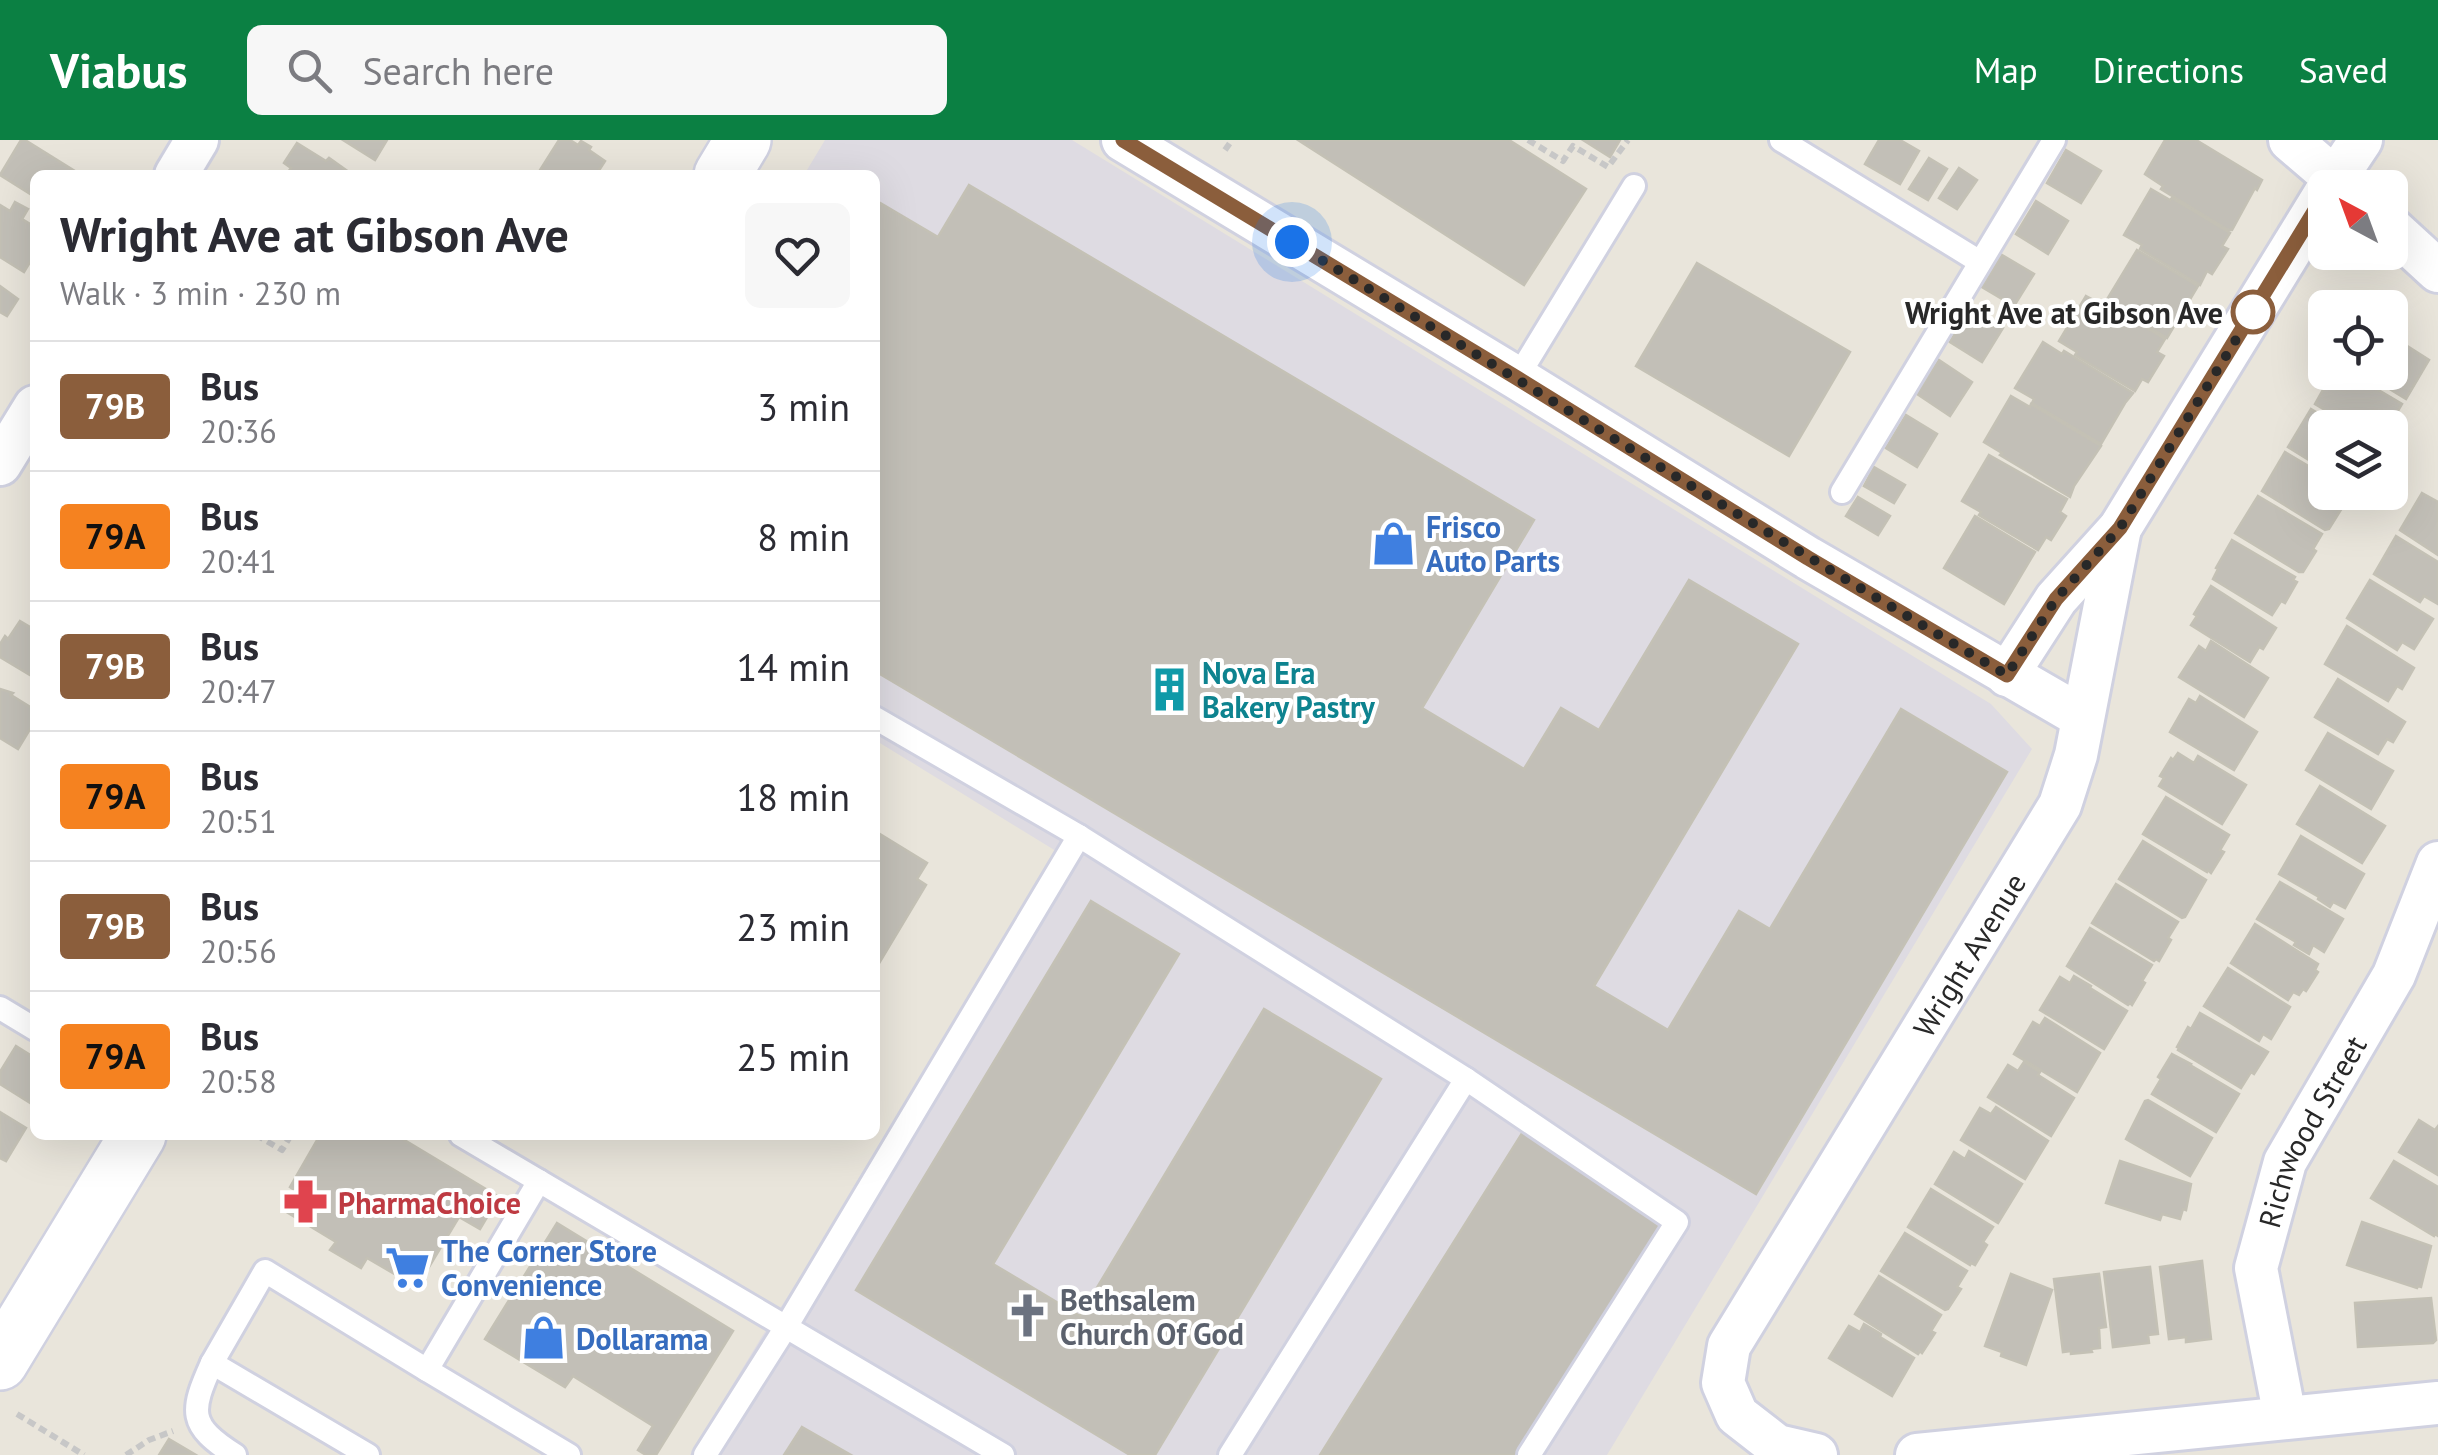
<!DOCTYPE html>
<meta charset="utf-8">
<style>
body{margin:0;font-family:"PT Sans",sans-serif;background:#f7f7f7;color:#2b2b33;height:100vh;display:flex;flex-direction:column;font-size:38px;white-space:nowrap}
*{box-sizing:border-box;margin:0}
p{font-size:32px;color:#7c7c81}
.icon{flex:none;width:55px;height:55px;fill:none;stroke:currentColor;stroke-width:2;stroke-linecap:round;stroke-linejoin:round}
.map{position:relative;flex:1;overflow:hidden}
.panel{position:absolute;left:30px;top:30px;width:850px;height:970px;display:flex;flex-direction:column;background:#fff;border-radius:15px;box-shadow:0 10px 40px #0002}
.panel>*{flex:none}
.badge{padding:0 20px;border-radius:8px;font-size:35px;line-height:65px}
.needle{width:65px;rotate:319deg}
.tools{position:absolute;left:2308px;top:30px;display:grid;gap:20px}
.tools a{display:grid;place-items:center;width:100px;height:100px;border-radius:15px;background:#fff;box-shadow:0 10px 40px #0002;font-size:50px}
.you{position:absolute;width:50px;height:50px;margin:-25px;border:8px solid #fff;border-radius:50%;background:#1a73e8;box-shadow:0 0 0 15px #1a73e833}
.map>.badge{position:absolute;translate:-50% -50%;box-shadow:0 0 0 5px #fff}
.round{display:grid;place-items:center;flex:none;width:105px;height:105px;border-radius:15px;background:#f7f7f7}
.headline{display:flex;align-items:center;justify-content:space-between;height:170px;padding:0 30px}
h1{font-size:48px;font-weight:800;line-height:75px}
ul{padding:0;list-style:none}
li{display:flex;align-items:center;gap:30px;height:130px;padding:0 30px;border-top:2px solid #e1e1e2}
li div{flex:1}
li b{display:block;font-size:38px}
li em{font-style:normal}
li .badge{min-width:110px;font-weight:700;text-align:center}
header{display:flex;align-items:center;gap:60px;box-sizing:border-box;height:140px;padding:0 50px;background:#0b8043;color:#fff}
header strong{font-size:48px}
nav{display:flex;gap:55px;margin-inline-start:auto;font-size:35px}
.search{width:700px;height:90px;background:#f7f7f7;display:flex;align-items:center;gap:25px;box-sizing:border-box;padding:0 35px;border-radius:15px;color:#7c7c81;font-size:38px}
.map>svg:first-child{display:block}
.industrial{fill:#dedbe2}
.building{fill:#c2bfb7;stroke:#c4c1b5;stroke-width:2.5}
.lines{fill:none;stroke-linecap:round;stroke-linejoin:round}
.lane-casing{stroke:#d0d1e0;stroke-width:28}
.street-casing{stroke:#d0d1e0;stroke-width:48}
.secondary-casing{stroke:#d0d1e0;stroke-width:60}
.path{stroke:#c7c7c7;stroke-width:6;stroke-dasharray:8 5;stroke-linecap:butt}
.lane{stroke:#fff;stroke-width:22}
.street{stroke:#fff;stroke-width:42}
.secondary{stroke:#fff;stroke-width:55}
.line-casing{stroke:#fff;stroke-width:22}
.line{stroke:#8b5e3c;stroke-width:15}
.walk{stroke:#282828;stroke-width:10;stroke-dasharray:0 18}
.stop-dot{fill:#fff;stroke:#8b5e3c;stroke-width:5}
.labels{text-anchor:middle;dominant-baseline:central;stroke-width:8;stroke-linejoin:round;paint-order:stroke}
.stop-label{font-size:30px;font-weight:bold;fill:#282828;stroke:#fff;text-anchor:end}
.shop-label{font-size:30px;font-weight:bold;fill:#366cbe;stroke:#fff;text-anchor:start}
.culture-label{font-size:30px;font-weight:bold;fill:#0d838f;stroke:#fff;text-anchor:start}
.street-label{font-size:30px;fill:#282828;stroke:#fff}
.health-label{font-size:30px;font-weight:bold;fill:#be3a42;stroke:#fff;text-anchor:start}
.worship-label{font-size:30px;font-weight:bold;fill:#5b616d;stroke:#fff;text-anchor:start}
</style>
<header>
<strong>Viabus</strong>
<div class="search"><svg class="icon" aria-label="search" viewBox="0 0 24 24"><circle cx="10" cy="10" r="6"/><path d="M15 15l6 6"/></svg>Search here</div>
<nav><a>Map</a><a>Directions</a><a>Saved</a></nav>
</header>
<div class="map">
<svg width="2438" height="1315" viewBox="0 0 2438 1315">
<rect width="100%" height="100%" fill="#e9e5db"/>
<polygon class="industrial" points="825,0 1072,0 1991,564 2032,609 1607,1315 690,1315 761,1198 1069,719 875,600 875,35 804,35"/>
<g class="building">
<polygon points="21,0 25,0 78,33 77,35 35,35 35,57 0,35"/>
<polygon points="343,0 387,0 375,20"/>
<polygon points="559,0 570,0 578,5 581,1 591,7 589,10 605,21 596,35 548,35 540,30"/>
<polygon points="1298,0 1509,0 1586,49 1524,145"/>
<polygon points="1583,0 1620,0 1610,17"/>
<polygon points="1879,0 1900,0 1919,11 1900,44 1865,24"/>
<polygon points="2165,0 2196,0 2262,40 2257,50 2255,48 2232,90 2228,90 2161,49 2163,46 2145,34"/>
<polygon points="297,3 326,21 329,18 353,35 286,35 291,28 284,23"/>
<polygon points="2066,10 2101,31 2081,63 2047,43"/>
<polygon points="1929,18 1947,29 1928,60 1909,49"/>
<polygon points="1959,28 1977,40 1957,69 1939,58"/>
<polygon points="969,45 1534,380 1422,568 1524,629 1561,568 1599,590 1689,440 1798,504 1594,846 1668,890 1739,771 1770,789 1901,569 2007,632 1756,1054 875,531 875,60 938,97"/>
<polygon points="2151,49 2170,60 2172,58 2230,93 2222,106 2228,109 2212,134 2207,131 2200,145 2140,109 2142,105 2124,95"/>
<polygon points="2036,61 2068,81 2048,114 2016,94"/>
<polygon points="15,62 28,69 22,79 35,87 35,114 24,132 0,117 0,65 10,71"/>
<polygon points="2137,110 2198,146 2167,198 2106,161"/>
<polygon points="2002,115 2034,134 2014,166 1982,147"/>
<polygon points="1697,123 1850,212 1789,316 1636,226"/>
<polygon points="0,146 18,159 7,176 0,172"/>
<polygon points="2086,156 2105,166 2106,163 2165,199 2157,212 2164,216 2148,242 2142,239 2135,251 2075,215 2077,212 2059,201"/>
<polygon points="1970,167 2003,188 1982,222 1950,202"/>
<polygon points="2390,195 2429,220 2406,259 2362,232 2390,232"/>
<polygon points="2043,202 2062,214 2064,211 2133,253 2125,263 2101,304 2032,263 2034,259 2015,248"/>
<polygon points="1939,220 1972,242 1950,276 1917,254"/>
<polygon points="2333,232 2350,241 2353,235 2402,264 2388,288 2355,288 2315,264"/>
<polygon points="2011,256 2030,267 2031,264 2101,306 2074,346 2070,357 2000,315 2002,313 1984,302"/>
<polygon points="2311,269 2343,288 2325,288 2325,330 2288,307"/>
<polygon points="1906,275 1937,294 1917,327 1886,308"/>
<polygon points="2285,312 2325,336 2325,352 2347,352 2338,367 2342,368 2329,389 2325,390 2262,351"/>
<polygon points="1989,315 2067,359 2060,372 2066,376 2051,400 2046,397 2038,410 1979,375 1981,372 1962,361"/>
<polygon points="1874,327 1905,345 1894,363 1864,346"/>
<polygon points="2422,353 2438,362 2438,415 2400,390"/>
<polygon points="2258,356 2322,394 2313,409 2316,411 2303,432 2299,432 2235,393"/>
<polygon points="1858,357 1890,376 1878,395 1846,376"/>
<polygon points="1975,376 2035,412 2004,464 1944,428"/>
<polygon points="2396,396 2438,422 2438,464 2424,456 2420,462 2374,434"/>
<polygon points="2232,400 2295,437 2293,440 2297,442 2285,463 2281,461 2272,475 2213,439 2218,429 2216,428"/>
<polygon points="2370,440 2433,479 2414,509 2402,502 2397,510 2347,478"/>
<polygon points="2211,446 2276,488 2263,509 2259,507 2250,522 2191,485 2197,476 2194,474"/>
<polygon points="20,481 35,490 35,538 0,517 0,504 5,496 8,499"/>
<polygon points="2347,486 2414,528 2402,549 2397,546 2388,561 2325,524"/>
<polygon points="2211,501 2268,538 2244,577 2179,537 2199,506 2206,511"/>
<polygon points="2338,539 2405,582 2393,602 2387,599 2378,614 2315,577"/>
<polygon points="0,549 13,553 11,555 35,570 35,581 18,609 0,598"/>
<polygon points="2200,556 2257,592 2234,630 2170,592 2189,559 2196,563"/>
<polygon points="2328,593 2393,631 2371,669 2306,630"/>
<polygon points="2178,613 2194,623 2198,616 2246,645 2222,684 2159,646 2164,638 2160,636 2171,618 2173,620"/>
<polygon points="2320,646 2385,686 2362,723 2297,684"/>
<polygon points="2166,657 2229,695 2220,710 2224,712 2211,733 2208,730 2207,732 2143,694"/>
<polygon points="875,691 927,723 917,739 926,745 875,830"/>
<polygon points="2301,696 2364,734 2345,768 2333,762 2330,767 2318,759 2319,757 2279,734"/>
<polygon points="2143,701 2206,740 2185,777 2182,778 2119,739"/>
<polygon points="2280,742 2343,779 2324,812 2313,805 2309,814 2294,805 2296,802 2257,779"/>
<polygon points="2116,744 2178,782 2168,798 2171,800 2159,821 2156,819 2154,821 2092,783"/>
<polygon points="1091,761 1179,814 993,1124 1080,1176 1264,869 1381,939 1155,1315 1130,1315 856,1150"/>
<polygon points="2255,784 2318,824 2315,830 2318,832 2306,851 2303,849 2299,855 2293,852 2288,860 2231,823"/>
<polygon points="2090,788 2152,825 2142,841 2145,843 2132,865 2130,863 2128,865 2067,826"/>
<polygon points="2228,828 2290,867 2271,899 2263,894 2259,901 2204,866"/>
<polygon points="2074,836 2091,846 2090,848 2127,871 2104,909 2040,870 2060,837 2070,843"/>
<polygon points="2200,873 2268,912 2254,934 2251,932 2241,948 2178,910 2179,908 2177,907 2188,887 2191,889"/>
<polygon points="2045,878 2100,913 2077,952 2014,914 2033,882 2040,886"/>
<polygon points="16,906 35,918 35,966 0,944 0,932"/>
<polygon points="2172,914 2191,924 2190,925 2239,954 2216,992 2152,954 2161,939 2158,937"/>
<polygon points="2024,922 2040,932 2038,935 2074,958 2051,996 1988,957 2008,925 2018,931"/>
<polygon points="2148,960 2212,998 2190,1036 2126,999 2145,961"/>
<polygon points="1996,967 2048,1001 2025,1039 1961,1000 1980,968 1991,974"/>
<polygon points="0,972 26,988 6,1021 0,1018"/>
<polygon points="2419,980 2435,990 2438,986 2438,1035 2399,1012"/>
<polygon points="1526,987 1668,1081 1517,1315 1320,1315"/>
<polygon points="320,995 396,995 499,1057 480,1089 459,1077 417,1147 367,1118 361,1128 330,1110 336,1102 285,1071 296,1051 290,1047"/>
<polygon points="1969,1011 2022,1044 1998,1083 1935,1044 1954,1012 1965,1019"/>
<polygon points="2120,1021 2191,1044 2186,1070 2183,1069 2180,1079 2162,1074 2160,1080 2106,1063"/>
<polygon points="2394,1021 2438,1047 2438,1096 2435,1094 2434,1096 2371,1058"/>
<polygon points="1931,1049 1993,1087 1983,1102 1987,1105 1975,1125 1971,1123 1970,1125 1908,1087"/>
<polygon points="2362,1082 2431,1106 2421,1147 2418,1146 2417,1148 2347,1125"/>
<polygon points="557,1083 733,1191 656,1315 646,1315 638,1310 653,1286 573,1236 565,1247 485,1199"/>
<polygon points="1905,1093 1967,1131 1957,1147 1961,1149 1948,1169 1945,1170 1881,1131"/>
<polygon points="2202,1121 2211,1199 2186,1202 2186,1197 2169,1199 2160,1127"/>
<polygon points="2150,1127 2158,1194 2148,1195 2149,1203 2113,1207 2104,1132"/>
<polygon points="2011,1134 2052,1150 2026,1225 2001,1216 2002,1212 1985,1206"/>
<polygon points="2099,1134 2106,1187 2099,1188 2100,1208 2091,1209 2092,1212 2071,1214 2071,1211 2063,1212 2054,1139"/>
<polygon points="1879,1136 1941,1175 1931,1191 1935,1193 1922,1213 1920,1211 1918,1214 1855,1174"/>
<polygon points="2431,1158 2436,1200 2433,1203 2358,1207 2355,1163"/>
<polygon points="1864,1184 1881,1194 1880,1197 1914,1218 1892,1256 1829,1218 1849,1186 1860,1192"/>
<polygon points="802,1287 851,1315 784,1315"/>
<polygon points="169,1299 196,1315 159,1315"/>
</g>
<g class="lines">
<defs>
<g id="lane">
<polyline points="1781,0 1980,122"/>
<polyline points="1517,238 1634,46"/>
<polyline points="1842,352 2054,0"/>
<polyline points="875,578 1079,696 1466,939 1230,1315"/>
<polyline points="0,868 35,889"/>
<polyline points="1466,939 1677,1082 1529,1315"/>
<polyline points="461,995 1003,1315"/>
<polyline points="539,1041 427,1230 569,1315"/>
<path d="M212,1223c-22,49 -24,62 23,92"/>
<polyline points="368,1315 212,1223 265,1131 427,1230"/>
<polyline points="705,1315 786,1187 1079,696"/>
</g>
<g id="street">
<polyline points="1123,0 1517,238 1808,418 2082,577"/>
<polyline points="2290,0 2346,48"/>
<polyline points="176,35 197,0"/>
<polyline points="2329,48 2361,0"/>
<polyline points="2390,87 2438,131"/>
<polyline points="0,324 35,267"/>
<polyline points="2007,535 2056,459 2120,388 2325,54"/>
<path id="s1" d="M2285,1277l-29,-149 29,-106 109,-187 44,-112"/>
<path id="s2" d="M1816,1315l-39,-9 -40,-31 -14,-32 6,-37 331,-541 16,-50 44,-227"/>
<polyline points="1917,1315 2438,1263"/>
</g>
<g id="secondary">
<polyline points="722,35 743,0"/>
<polyline points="0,1222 138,995"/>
</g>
</defs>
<use href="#lane" class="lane-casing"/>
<use href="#street" class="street-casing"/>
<use href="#secondary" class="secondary-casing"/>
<g class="path">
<polyline points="1528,0 1563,21 1573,6 1608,27 1628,0"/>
<polyline points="1225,10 1232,0"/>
<polyline points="256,995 282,1010 291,995"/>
<polyline points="17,1274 84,1315"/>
<polyline points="126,1315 149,1300 173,1291"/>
</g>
<use href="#lane" class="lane"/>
<use href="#street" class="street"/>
<use href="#secondary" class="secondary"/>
</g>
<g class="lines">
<defs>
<polyline id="line" points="1123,0 1517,238 1808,418 2007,535 2056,459 2120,388 2325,54"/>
</defs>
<use href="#line" class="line-casing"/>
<use href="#line" class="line"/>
<path class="walk" d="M1292,102c238,144 474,292 715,433l49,-76 64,-71 133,-216"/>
</g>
<defs>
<symbol id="shop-bare" viewBox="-9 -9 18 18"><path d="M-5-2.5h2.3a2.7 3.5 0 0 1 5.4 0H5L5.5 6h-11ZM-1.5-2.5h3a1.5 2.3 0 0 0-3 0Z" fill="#3f7fe0" stroke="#fff" stroke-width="2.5" paint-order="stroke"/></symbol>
<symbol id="building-bare" viewBox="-9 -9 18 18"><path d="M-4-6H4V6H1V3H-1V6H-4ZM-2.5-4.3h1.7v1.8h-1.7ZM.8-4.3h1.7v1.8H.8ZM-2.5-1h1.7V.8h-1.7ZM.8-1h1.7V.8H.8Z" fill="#0f9aa8" stroke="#fff" stroke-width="2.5" paint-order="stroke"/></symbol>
<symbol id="pharmacy-bare" viewBox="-9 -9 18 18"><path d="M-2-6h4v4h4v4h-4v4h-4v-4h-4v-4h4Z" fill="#e0444e" stroke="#fff" stroke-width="2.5" paint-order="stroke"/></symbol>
<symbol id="supermarket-bare" viewBox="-9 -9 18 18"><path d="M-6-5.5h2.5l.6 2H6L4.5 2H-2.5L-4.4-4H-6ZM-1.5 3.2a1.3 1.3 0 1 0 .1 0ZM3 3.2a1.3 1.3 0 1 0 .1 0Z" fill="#3f7fe0" stroke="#fff" stroke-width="2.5" paint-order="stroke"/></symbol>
<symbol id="church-bare" viewBox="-9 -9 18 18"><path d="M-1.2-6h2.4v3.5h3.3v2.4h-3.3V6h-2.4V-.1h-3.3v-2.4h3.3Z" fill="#6b7280" stroke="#fff" stroke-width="2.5" paint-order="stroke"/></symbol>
</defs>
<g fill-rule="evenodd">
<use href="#shop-bare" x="1362" y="372" width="63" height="63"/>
<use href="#building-bare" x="1138" y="518" width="63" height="63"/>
<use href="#pharmacy-bare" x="274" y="1030" width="63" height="63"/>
<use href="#supermarket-bare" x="376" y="1096" width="63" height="63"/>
<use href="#church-bare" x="996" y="1144" width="63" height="63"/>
<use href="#shop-bare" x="512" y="1166" width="63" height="63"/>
</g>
<circle class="stop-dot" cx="2253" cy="172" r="20"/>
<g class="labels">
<g class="stop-label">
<text x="2223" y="172">Wright Ave at Gibson Ave</text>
</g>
<g class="shop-label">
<text x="1426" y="386">Frisco<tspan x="1426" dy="34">Auto Parts</tspan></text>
<text x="441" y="1110">The Corner Store<tspan x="441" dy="34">Convenience</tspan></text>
<text x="576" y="1198">Dollarama</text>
</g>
<g class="culture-label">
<text x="1202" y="532">Nova Era<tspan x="1202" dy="34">Bakery Pastry</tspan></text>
</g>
<g class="street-label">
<text stroke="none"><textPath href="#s2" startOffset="622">Wright Avenue</textPath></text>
<text stroke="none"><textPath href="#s1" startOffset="300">Richwood Street</textPath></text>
</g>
<g class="health-label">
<text x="338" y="1062">PharmaChoice</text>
</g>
<g class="worship-label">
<text x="1060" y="1159">Bethsalem<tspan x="1060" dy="34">Church Of God</tspan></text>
</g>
</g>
</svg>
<div class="tools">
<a><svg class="needle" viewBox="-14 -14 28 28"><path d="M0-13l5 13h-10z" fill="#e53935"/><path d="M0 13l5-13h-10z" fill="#7c7c81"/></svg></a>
<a><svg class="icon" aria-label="locate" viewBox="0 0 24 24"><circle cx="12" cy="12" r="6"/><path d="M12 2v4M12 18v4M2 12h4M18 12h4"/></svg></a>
<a><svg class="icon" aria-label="layers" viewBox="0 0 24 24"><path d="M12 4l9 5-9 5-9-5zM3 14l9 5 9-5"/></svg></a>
</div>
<div class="you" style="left:1292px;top:102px"></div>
<section class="panel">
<div class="headline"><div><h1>Wright Ave at Gibson Ave</h1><p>Walk · 3 min · 230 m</p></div><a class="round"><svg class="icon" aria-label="heart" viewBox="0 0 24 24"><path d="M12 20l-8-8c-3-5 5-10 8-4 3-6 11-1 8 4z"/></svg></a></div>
<ul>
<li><span class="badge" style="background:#8b5e3c;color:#fff">79B</span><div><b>Bus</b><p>20:36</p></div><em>3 min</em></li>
<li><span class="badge" style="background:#f58220;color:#111">79A</span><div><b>Bus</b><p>20:41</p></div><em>8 min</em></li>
<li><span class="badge" style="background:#8b5e3c;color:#fff">79B</span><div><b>Bus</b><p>20:47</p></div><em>14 min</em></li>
<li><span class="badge" style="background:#f58220;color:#111">79A</span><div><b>Bus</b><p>20:51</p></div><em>18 min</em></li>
<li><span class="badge" style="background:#8b5e3c;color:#fff">79B</span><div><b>Bus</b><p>20:56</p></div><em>23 min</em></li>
<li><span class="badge" style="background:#f58220;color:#111">79A</span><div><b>Bus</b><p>20:58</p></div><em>25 min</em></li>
</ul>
</section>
</div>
